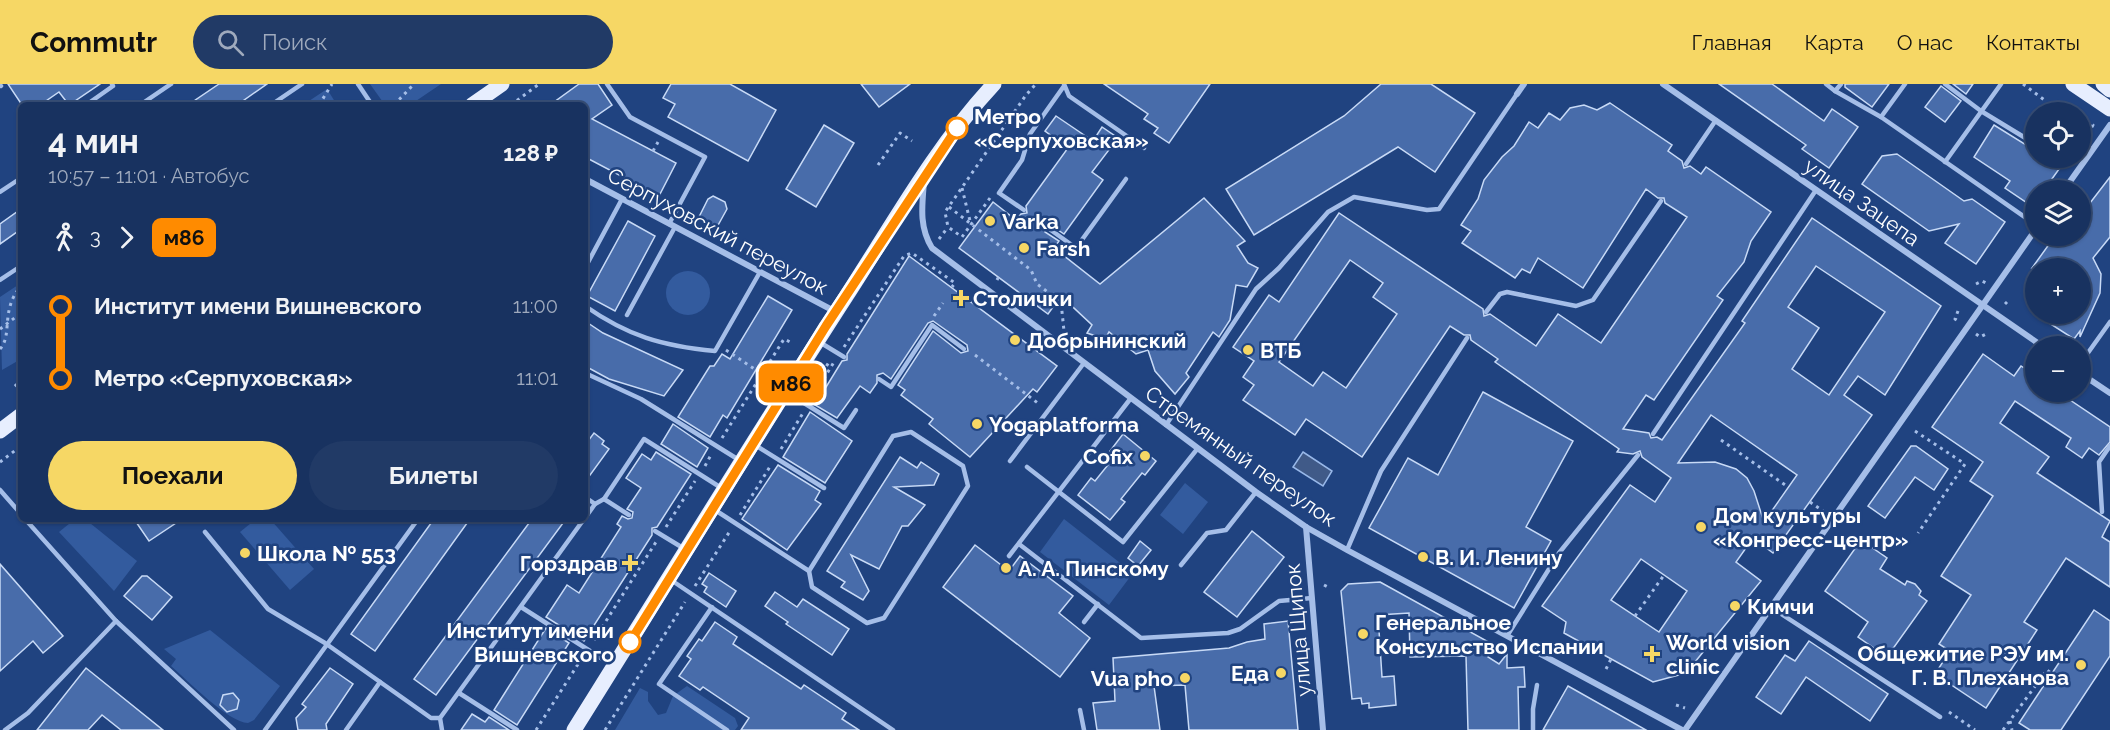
<!DOCTYPE html>
<html lang="ru">
<meta charset="utf-8">
<style>
body{margin:0;font-family:Raleway,sans-serif;background:#213a66;color:#f1f3f6;height:100vh;display:flex;flex-direction:column;font-size:22px;white-space:nowrap}
*{box-sizing:border-box;margin:0}
p{font-size:20px;color:#9faabd}
.icon{flex:none;width:33px;height:33px;fill:none;stroke:currentColor;stroke-width:2;stroke-linecap:round;stroke-linejoin:round}
.map{position:relative;flex:1;overflow:hidden}
.side{position:absolute;left:18px;top:18px;width:570px;height:420px;display:flex;flex-direction:column;background:#183260;border-radius:9px;box-shadow:0 2px 4px #0004,0 0 0 2px #364d75}
.side>*{flex:none}
.badge{padding:0 12px;border-radius:9px;font-size:21px;line-height:39px}
.buttons{position:absolute;left:2025px;top:18px;display:grid;gap:12px}
.buttons a{display:grid;place-items:center;width:66px;height:66px;border-radius:50%;background:#183260;box-shadow:0 2px 4px #0004,0 0 0 2px #364d75;font-size:30px}
.map>.badge{position:absolute;translate:-50% -50%;box-shadow:0 0 0 3px #fff}
.legs{display:flex;align-items:center;gap:9px;height:66px;padding:0 30px;font-size:20px}
.legs p{margin-inline-start:auto}
.head{display:flex;align-items:center;justify-content:space-between;height:102px;padding:0 30px}
h1{font-size:33px;font-weight:700;line-height:45px}
.button{display:flex;gap:12px;margin-top:auto;padding:12px 30px}
.button a{flex:1;height:69px;border-radius:36px;background:#f6d765;color:#111;font-size:24px;font-weight:700;line-height:69px;text-align:center}
.button a+a{background:#213a66;color:#f1f3f6}
ul{padding:0 30px;list-style:none}
li{display:flex;align-items:center;gap:21px;height:72px;font-size:22px}
li i{display:grid;place-items:center;width:9px;height:100%;margin:0 8px;background:currentColor}
li i::after{content:'';width:15px;height:15px;margin:-8px;border:4px solid;border-radius:50%;background:#183260}
li p{margin-inline-start:auto}
li:first-child i{background:linear-gradient(#0000 50%,currentColor 0)}
li:last-child i{background:linear-gradient(currentColor 50%,#0000 0)}
header{display:flex;align-items:center;gap:36px;box-sizing:border-box;height:84px;padding:0 30px;background:#f6d765;color:#111}
header strong{font-size:28px}
nav{display:flex;gap:33px;margin-inline-start:auto;font-size:21px}
.search{width:420px;height:54px;background:#213a66;display:flex;align-items:center;gap:15px;box-sizing:border-box;padding:0 21px;border-radius:33px;color:#9faabd;font-size:22px}
.map>svg:first-child{display:block}
.green{fill:#335b9e}
.water{fill:#405a88;stroke:#98b8e9;stroke-width:1.5}
.building{fill:#486caa;stroke:#c8daf6;stroke-width:1.5;fill-rule:evenodd}
.lines{fill:none;stroke-linecap:round;stroke-linejoin:round}
.path{stroke:#a5bee8;stroke-width:3;stroke-dasharray:3 4.5;stroke-linecap:butt}
.service{stroke:#a5bee8;stroke-width:4.5}
.minor{stroke:#a5bee8;stroke-width:6}
.primary{stroke:#e7eefe;stroke-width:15}
.line-1-casing{stroke:#fff;stroke-width:14}
.line-1{stroke:#ff8b00;stroke-width:9}
.stop-1-dot{fill:#fff;stroke:#ff8b00;stroke-width:3}
.poi-dot{fill:#f6d765;stroke:#204380;stroke-width:2}
.labels{text-anchor:middle;dominant-baseline:central;stroke-width:5;stroke-linejoin:round;paint-order:stroke}
.stop-label{font-size:21px;font-weight:bold;fill:#fff;stroke:#204380;text-anchor:start}
.street-label{font-size:21px;fill:#fff;stroke:#204380}
.poi-label{font-size:21px;font-weight:bold;fill:#fff;stroke:#204380;text-anchor:start}
</style>
<header>
<strong>Commutr</strong>
<div class="search"><svg class="icon" aria-label="search" viewBox="0 0 24 24"><circle cx="10" cy="10" r="6"/><path d="M15 15l6 6"/></svg>Поиск</div>
<nav><a>Главная</a><a>Карта</a><a>О нас</a><a>Контакты</a></nav>
</header>
<div class="map">
<svg width="2110" height="646" viewBox="0 0 2110 646">
<rect width="100%" height="100%" fill="#204380"/>
<g class="green">
<polygon points="370,0 441,0 410,21 385,21"/>
<polygon points="327,5 337,21 303,21"/>
<circle cx="688" cy="209" r="22"/>
<polygon points="21,199 21,275 2,286 0,213"/>
<polygon points="1185,399 1208,418 1183,450 1160,431"/>
<polygon points="75,435 85,435 137,477 114,507 59,448"/>
<polygon points="256,435 270,435 314,485 290,506 240,448"/>
<polygon points="1064,435 1133,489 1109,521 1040,468"/>
<path d="M210,546l70,56 -26,34 -6,3c-19,0 -62,-44 -77,-57l5,-7 -12,-10z"/>
<polygon points="687,602 735,634 738,642 735,646 615,646 640,604 648,608 648,617 658,631 666,629 673,612"/>
</g>
<polygon class="water" points="1303,368 1332,387 1323,402 1293,383"/>
<g class="building">
<polygon points="8,0 100,0 69,21 59,8 40,21 22,21"/>
<polygon points="219,0 267,0 237,21 188,21"/>
<polygon points="579,0 598,0 612,21 592,35 676,79 659,112 585,73 585,21 550,21"/>
<polygon points="671,0 730,0 776,26 748,77 668,33 675,20 663,14"/>
<polygon points="861,0 910,0 879,23"/>
<polygon points="1104,0 1210,0 1169,59 1154,49 1158,44 1144,35 1148,30"/>
<polygon points="1381,0 1431,0 1475,29 1435,88 1398,63 1254,151 1226,105 1344,32"/>
<polygon points="1719,0 1772,0 1824,37 1832,25 1858,43 1829,84 1802,65 1806,61"/>
<polygon points="1845,0 1889,0 1872,23 1845,3"/>
<polygon points="1953,0 1973,0 1966,10"/>
<polygon points="1941,2 1961,17 1945,38 1925,23"/>
<path d="M1610,19l62,42 -4,6 14,10 2,7 6,-2 11,8 5,-7 65,45 -20,29 -7,21 -27,34 6,4 -69,100 -8,-5 -23,34 26,4 2,5 6,-1 5,3 83,-117 -3,-2 70,-103 129,88 -56,89 -27,-19 -14,19 28,20 -99,138 -20,-15 -17,24 25,19 -75,92 -33,9 -89,-49 2,-11 -24,-16 88,-121 25,17 16,-24 -29,-21 -2,-6 -7,3 -16,-2 2,-3 -124,-87 3,-3 -27,-19 -1,-5h-6l-14,-9 -88,131 -56,-38 -11,16 -52,-35 11,-15 -11,-8 11,-16 -21,-14 36,-52 10,7 60,-89 144,96 1,7 6,-2 46,32 22,-32 43,29 86,-126 -22,-14 -1,-5h-6l-12,-9 -63,99 -45,-30 -8,15 -8,-4 -7,9 -53,-35 9,-12 -10,-6 17,-26 6,-19 18,-23 12,-11 15,-24 9,6 11,-15 11,7 10,-12 14,-3 13,5zM1350,176l33,23 -10,14 24,17 -51,74 -23,-16 -10,14 -34,-24zM1816,182l69,46 -56,83 -37,-26 27,-41 -31,-21zM1711,331l86,60 -33,47 -10,-31 -7,-13 -11,-9 -21,-7 -37,1zM1641,475l46,32 -28,41 -48,-32z"/>
<polygon points="1056,32 1093,57 1102,43 1118,54 1092,88 1103,96 1064,150 1049,140 1044,143 1045,148 1059,157 1054,164 1100,200 1204,114 1245,157 1237,162 1248,179 1258,184 1247,203 1236,201 1230,236 1219,253 1213,248 1186,289 1189,293 1175,310 1155,287 1148,266 1136,270 1109,248 1105,255 1087,249 1092,241 1061,212 1048,230 959,164 993,118 1016,136 1021,130 1027,129 1026,122 1068,64 1045,47"/>
<polygon points="824,41 854,59 816,123 786,105"/>
<polygon points="1994,41 2036,67 2036,74 2067,74 2044,106 2036,106 2036,125 2005,104 2010,97 1974,73"/>
<polygon points="1897,70 1964,117 1972,115 2005,138 1976,180 1945,159 1959,140 1929,147 1862,100 1882,72"/>
<polygon points="2110,93 2110,153 2093,174 2101,190 2100,209 2080,253 2080,247 2074,255 2035,230 2080,230 2080,184 2032,184 2055,152 2080,152 2080,132"/>
<polygon points="713,112 725,118 727,125 717,143 699,133 708,115"/>
<polygon points="21,125 21,145 0,160 0,140"/>
<polygon points="628,137 655,152 615,227 587,212"/>
<polygon points="909,172 1057,282 1037,308 1033,305 970,373 929,340 933,335 901,311 905,306 898,301 933,247 961,269 968,267 967,261 933,237 928,239 891,295 883,289 877,291 877,299 870,309 860,302 837,334 815,321 842,277 847,276 847,270"/>
<polygon points="768,212 792,226 727,334 723,331 710,353 678,333 710,282 714,282 722,270 730,275"/>
<polygon points="585,237 603,249 683,286 664,312 609,295 585,282"/>
<polygon points="1983,270 2014,292 2021,282 2036,292 2036,308 2058,308 2110,343 2110,358 2099,371 2089,364 2082,374 2066,363 2071,354 2015,317 2000,339 2049,373 2037,389 2110,437 2102,453 2110,458 2110,503 2066,474 2024,538 2037,546 1986,624 1935,590 1950,567 1939,560 1971,511 1941,492 1993,412 1970,397 1983,378 1932,343"/>
<polygon points="1483,308 1573,357 1526,443 1551,457 1514,524 1369,444 1408,374 1438,391"/>
<polygon points="810,328 852,357 825,399 783,373"/>
<polygon points="673,340 708,364 697,383 661,360"/>
<polygon points="594,349 604,357 602,360 609,365 585,398 585,361"/>
<polygon points="1123,350 1156,377 1145,391 1142,389 1121,415 1125,418 1110,436 1078,411 1091,394 1095,397 1116,371 1110,367"/>
<polygon points="1911,362 1916,362 1948,385 1934,406 1915,393 1885,434 1868,422"/>
<polygon points="656,368 691,390 657,443 652,444 652,451 584,557 546,533 567,501 579,509 621,443 617,440 622,432 628,435 632,434 633,428 627,425 641,404 626,394 642,370 651,376"/>
<polygon points="900,373 917,384 921,378 939,390 934,401 894,403 925,421 908,442 902,442 879,485 851,471 869,507 863,516 841,503 845,498 827,487"/>
<polygon points="778,381 820,407 815,416 821,420 787,466 742,435"/>
<polygon points="134,435 182,435 149,457"/>
<polygon points="434,435 470,435 375,567 351,550"/>
<polygon points="532,435 566,435 436,611 414,595"/>
<polygon points="1252,447 1284,473 1237,533 1204,508"/>
<polygon points="1861,456 1887,474 1880,485 1905,501 1907,497 1915,500 1921,507 1919,511 1927,517 1887,573 1858,553 1868,538 1825,507"/>
<polygon points="1140,457 1151,466 1138,482 1128,474"/>
<polygon points="975,461 1009,487 1020,472 1073,512 1059,529 1090,554 1060,593 943,503"/>
<polygon points="0,480 63,552 43,569 33,557 0,587"/>
<polygon points="709,489 736,507 726,523 704,508 707,503 702,500"/>
<polygon points="142,492 147,492 172,513 152,536 124,512"/>
<polygon points="1380,498 1494,561 1488,573 1499,580 1507,570 1507,584 1524,583 1525,603 1518,603 1519,646 1468,646 1466,572 1410,573 1409,529 1378,531 1382,593 1394,592 1396,621 1369,624 1369,619 1362,620 1361,614 1352,615 1341,507 1348,500"/>
<polygon points="775,508 797,523 803,515 849,545 832,571 786,540 788,538 765,522"/>
<polygon points="2094,526 2110,537 2110,572 2061,646 2030,646 2019,639"/>
<polygon points="1288,537 1298,646 1189,646 1185,601 1154,602 1160,646 1097,646 1093,619 1115,617 1113,574 1229,564 1247,558 1265,555 1264,540"/>
<polygon points="715,538 737,553 733,560 801,605 804,601 846,629 842,635 859,646 741,646 749,634 703,603 700,606 679,592 691,575 687,572 699,555 702,557"/>
<polygon points="546,544 569,559 517,641 494,626"/>
<polygon points="1809,557 1888,610 1870,637 1806,593 1781,630 1756,613 1785,571 1795,577"/>
<polygon points="86,584 163,646 121,646 102,631 88,646 37,646"/>
<polygon points="330,584 353,600 326,640 327,646 298,646 296,634 306,623 302,620"/>
<polygon points="1568,602 1646,646 1543,646"/>
<polygon points="233,609 239,616 237,625 227,628 220,621 223,611"/>
<polygon points="472,630 485,638 489,633 509,646 461,646"/>
</g>
<g class="lines">
<g class="path">
<polyline points="2023,0 2047,18"/>
<polyline points="432,18 434,21"/>
<polyline points="319,21 332,0"/>
<polyline points="394,21 414,0"/>
<polyline points="511,21 539,0"/>
<polyline points="2065,23 2074,28"/>
<polyline points="2080,33 2093,41 2085,56"/>
<polyline points="1007,38 1030,32"/>
<polyline points="653,67 658,58"/>
<polyline points="878,81 900,49 912,57"/>
<polyline points="634,103 636,100"/>
<polyline points="962,104 971,141"/>
<polyline points="990,114 962,153 948,143 945,128 1026,11 1036,0"/>
<polyline points="949,123 1031,186 1037,200 1061,218 1064,247"/>
<polyline points="939,155 948,143"/>
<polyline points="997,196 999,192"/>
<polyline points="1976,200 1982,197 1986,199"/>
<polyline points="2005,220 2007,218"/>
<polyline points="1958,227 1955,235 1958,237"/>
<polyline points="934,232 943,219"/>
<polyline points="0,245 21,229"/>
<polyline points="1976,250 1980,253 1986,250"/>
<polyline points="844,263 904,172 912,169 955,199 952,203"/>
<path d="M0,265c13,-14 0,-39 21,-63"/>
<polyline points="726,266 762,290"/>
<polyline points="975,271 1039,320"/>
<polyline points="826,280 831,283"/>
<polyline points="15,300 19,305"/>
<polyline points="812,314 834,278"/>
<polyline points="1915,347 1965,380 1918,449"/>
<polyline points="722,354 784,255 790,258"/>
<polyline points="1721,356 1788,403"/>
<polyline points="781,365 803,329"/>
<polyline points="0,378 21,362"/>
<polyline points="705,382 712,369"/>
<polyline points="1810,418 1823,427"/>
<polyline points="740,431 771,381"/>
<polyline points="666,443 695,397"/>
<polyline points="1324,501 1328,503"/>
<polyline points="695,502 730,447"/>
<polyline points="1635,532 1664,491"/>
<polyline points="594,556 656,458"/>
<polyline points="1606,585 1611,575"/>
<polyline points="1676,621 1685,624"/>
<polyline points="1949,628 1975,646"/>
<polyline points="2010,637 2012,646"/>
<polyline points="536,646 582,574"/>
<polyline points="605,646 685,518"/>
<polyline points="2003,646 2047,586 2052,590"/>
</g>
<g class="service">
<polyline points="358,0 372,21"/>
<polyline points="607,0 630,33 705,73 669,140"/>
<polyline points="1064,0 1069,12 1144,64"/>
<polyline points="1826,0 1835,7"/>
<polyline points="1841,0 1835,7 1881,33 2036,141"/>
<polyline points="1945,0 1981,27 2032,58 2036,52"/>
<polyline points="0,1 1,2"/>
<polyline points="86,21 113,2 112,0"/>
<polyline points="140,21 171,0"/>
<polyline points="271,21 302,0"/>
<polyline points="2052,28 2053,27"/>
<polyline points="1881,33 1905,0"/>
<polyline points="1945,78 2001,0"/>
<polyline points="1686,80 1716,36"/>
<polyline points="0,108 21,94"/>
<polyline points="1024,126 999,109 1022,76 1030,50 1064,2"/>
<polyline points="1048,144 1076,164 1126,95"/>
<polyline points="585,184 622,115"/>
<polyline points="0,196 21,182"/>
<path d="M585,222c43,30 77,40 130,45l45,-79"/>
<polyline points="1486,228 1500,210 1507,208 1576,222 1593,216 1661,117"/>
<polyline points="627,231 675,143"/>
<polyline points="821,259 844,273"/>
<polyline points="2080,280 2110,238"/>
<polyline points="585,289 641,315 739,376"/>
<polyline points="879,295 891,303 932,241 964,265"/>
<polyline points="788,309 844,344 856,326"/>
<polyline points="1166,341 1256,205 1279,184 1328,128 1354,113 1427,126 1439,125 1517,10"/>
<polygon points="911,348 963,382 968,402 884,534 867,539 812,503 809,487 893,352"/>
<polyline points="1653,350 1816,106"/>
<polyline points="755,361 824,404"/>
<polyline points="1010,377 1084,279"/>
<polyline points="1027,383 1123,458 1198,364"/>
<polyline points="0,406 21,430"/>
<polyline points="585,413 595,420"/>
<polyline points="604,415 629,431"/>
<polyline points="715,426 809,487"/>
<polyline points="2102,428 2099,378 2110,362"/>
<polyline points="585,434 595,420 604,415 644,355 723,405"/>
<polyline points="25,435 116,537 234,646"/>
<polyline points="655,447 683,464"/>
<polyline points="205,448 268,525 325,559 431,634 440,634"/>
<polyline points="1019,460 1141,554 1228,549 1240,545 1279,517 1312,514"/>
<polyline points="1347,466 1381,387 1467,254"/>
<polyline points="1009,472 1131,314"/>
<polyline points="1181,481 1207,449 1226,446 1256,408"/>
<polyline points="671,496 893,646"/>
<polyline points="521,523 612,581"/>
<polyline points="712,523 659,600 727,646"/>
<polyline points="1772,524 1940,633"/>
<polyline points="1084,538 1098,520"/>
<polyline points="1507,552 1559,469 1638,371"/>
<polyline points="459,609 517,646"/>
<polyline points="1080,626 1084,646"/>
<polyline points="5,646 28,629 116,537"/>
<polyline points="265,646 418,435"/>
<polyline points="346,646 380,598"/>
<polyline points="442,646 440,634 584,435"/>
<polyline points="1533,646 1533,625 1537,601"/>
</g>
<g class="minor">
<polyline points="1663,0 2042,262"/>
<polyline points="1517,10 1524,0"/>
<polyline points="585,95 836,228"/>
<path d="M924,98c-2,24 -5,45 8,66l324,244 50,35 41,23 335,180"/>
<polyline points="2064,106 2110,41"/>
<polyline points="2080,289 2110,309"/>
<polyline points="1306,443 1323,646"/>
<polyline points="1685,646 2036,145"/>
</g>
<g class="primary">
<polyline points="2073,0 2110,25"/>
<polyline points="2103,0 2110,6"/>
<polyline points="472,21 502,0"/>
<polyline points="0,347 21,331"/>
<path d="M574,646c91,-145 180,-291 273,-435 46,-71 89,-149 147,-211"/>
</g>
</g>
<g class="lines">
<defs>
<polyline id="line-1" points="630,558 826,242 957,44"/>
</defs>
<use href="#line-1" class="line-1-casing"/>
<use href="#line-1" class="line-1"/>
</g>
<g class="stop-1-dot">
<circle cx="957" cy="44" r="10"/>
<circle cx="630" cy="558" r="10"/>
</g>
<g class="poi-dot">
<circle cx="990" cy="137" r="6"/>
<circle cx="1024" cy="164" r="6"/>
<path d="M958 205h6v6h6v6h-6v6h-6v-6h-6v-6h6z"/>
<circle cx="1015" cy="256" r="6"/>
<circle cx="1248" cy="266" r="6"/>
<circle cx="977" cy="340" r="6"/>
<circle cx="1145" cy="372" r="6"/>
<circle cx="1701" cy="443" r="6"/>
<circle cx="245" cy="469" r="6"/>
<circle cx="1423" cy="473" r="6"/>
<path d="M627 470h6v6h6v6h-6v6h-6v-6h-6v-6h6z"/>
<circle cx="1006" cy="484" r="6"/>
<circle cx="1735" cy="522" r="6"/>
<circle cx="1363" cy="550" r="6"/>
<path d="M1649 561h6v6h6v6h-6v6h-6v-6h-6v-6h6z"/>
<circle cx="2081" cy="581" r="6"/>
<circle cx="1281" cy="589" r="6"/>
<circle cx="1185" cy="594" r="6"/>
</g>
<g class="labels">
<g class="stop-label">
<text x="974" y="32">Метро<tspan x="974" dy="24">«Серпуховская»</tspan></text>
<text x="614" y="546" text-anchor="end">Институт имени<tspan x="614" dy="24">Вишневского</tspan></text>
</g>
<g class="street-label">
<text transform="translate(1862 118) rotate(35)">улица Зацепа</text>
<text transform="translate(718 147) rotate(28)">Серпуховский переулок</text>
<text transform="translate(1241 372) rotate(35)">Стремянный переулок</text>
<text transform="translate(1298 546) rotate(-95)">улица Щипок</text>
</g>
<g class="poi-label">
<text x="1002" y="137">Varka</text>
<text x="1036" y="164">Farsh</text>
<text x="973" y="214">Столички</text>
<text x="1027" y="256">Добрынинский</text>
<text x="1260" y="266">ВТБ</text>
<text x="989" y="340">Yogaplatforma</text>
<text x="1133" y="372" text-anchor="end">Cofix</text>
<text x="1713" y="431">Дом культуры<tspan x="1713" dy="24">«Конгресс-центр»</tspan></text>
<text x="257" y="469">Школа № 553</text>
<text x="1435" y="473">В. И. Ленину</text>
<text x="618" y="479" text-anchor="end">Горздрав</text>
<text x="1018" y="484">А. А. Пинскому</text>
<text x="1747" y="522">Кимчи</text>
<text x="1375" y="538">Генеральное<tspan x="1375" dy="24">Консульство Испании</tspan></text>
<text x="1666" y="558">World vision<tspan x="1666" dy="24">clinic</tspan></text>
<text x="2069" y="569" text-anchor="end">Общежитие РЭУ им.<tspan x="2069" dy="24">Г. В. Плеханова</tspan></text>
<text x="1269" y="589" text-anchor="end">Еда</text>
<text x="1173" y="594" text-anchor="end">Vua pho</text>
</g>
</g>
</svg>
<div class="buttons">
<a><svg class="icon" aria-label="locate" viewBox="0 0 24 24"><circle cx="12" cy="12" r="6"/><path d="M12 2v4M12 18v4M2 12h4M18 12h4"/></svg></a>
<a><svg class="icon" aria-label="layers" viewBox="0 0 24 24"><path d="M12 4l9 5-9 5-9-5zM3 14l9 5 9-5"/></svg></a>
<a>+</a>
<a>−</a>
</div>
<b class="badge" style="left:791px;top:299px;background:#ff8b00;color:#111">м86</b>
<section class="side">
<div class="head"><div><h1>4 мин</h1><p>10:57 – 11:01 · Автобус</p></div><b>128 ₽</b></div>
<div class="legs"><svg class="icon" aria-label="walk" viewBox="0 0 24 24"><circle cx="13" cy="4" r="2"/><path d="M13 8l-2 6 4 7M11 14l-3 7M7 12l3-4h3l4 4"/></svg>3<svg class="icon" aria-label="forward" viewBox="0 0 24 24"><path d="M9 5l7 7-7 7"/></svg><b class="badge" style="background:#ff8b00;color:#111">м86</b></div>
<ul>
<li><i style="color:#ff8b00"></i><b>Институт имени Вишневского</b><p>11:00</p></li>
<li><i style="color:#ff8b00"></i><b>Метро «Серпуховская»</b><p>11:01</p></li>
</ul>
<div class="button"><a>Поехали</a><a>Билеты</a></div>
</section>
</div>
